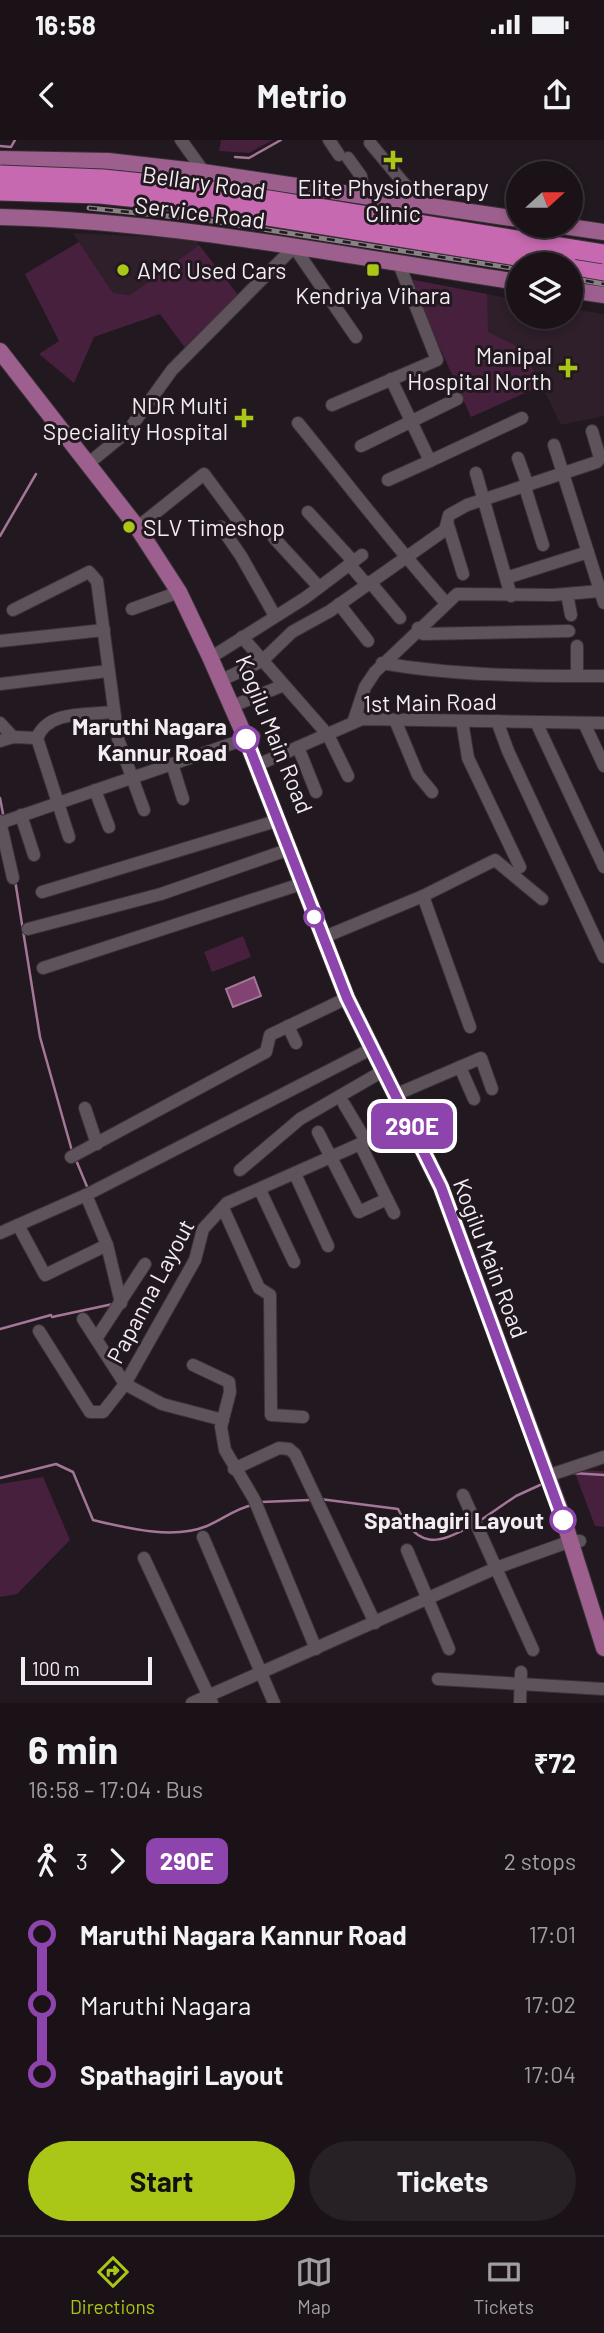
<!DOCTYPE html>
<meta charset="utf-8">
<style>
body{margin:0;font-family:Barlow,sans-serif;background:#272024;color:#f1f3f6;height:100vh;display:flex;flex-direction:column;font-size:26px;white-space:nowrap}
*{box-sizing:border-box;margin:0}
p{font-size:23px;color:#9f9ea1}
.icon{flex:none;width:38px;height:38px;fill:none;stroke:currentColor;stroke-width:2;stroke-linecap:round;stroke-linejoin:round}
.map{position:relative;height:1563px;overflow:hidden}
.panel{display:flex;flex-direction:column;background:#1a1217;flex:1}
.panel>*{flex:none}
.badge{padding:0 14px;border-radius:10px;font-size:24px;line-height:46px}
.needle{width:46px;rotate:69deg}
.tools{position:absolute;left:506px;top:21px;display:grid;gap:14px}
.tools a{display:grid;place-items:center;width:77px;height:77px;border-radius:50%;background:#1a1217;box-shadow:0 4px 10px #0003,0 0 0 2px #383236;font-size:35px}
.scale{position:absolute;left:21px;bottom:18px;width:131px;box-sizing:border-box;padding-left:7px;border:4px solid #f3ecf1;border-top:0;font-size:19px;line-height:24px;white-space:nowrap;color:#f3ecf1;-webkit-text-stroke:5px #22181f;paint-order:stroke}
.map>.badge{position:absolute;translate:-50% -50%;box-shadow:0 0 0 4px #fff}
.legs{display:flex;align-items:center;gap:10px;height:77px;padding:0 28px;font-size:23px}
.legs p{margin-inline-start:auto}
.headline{display:flex;align-items:center;justify-content:space-between;height:119px;padding:0 28px}
h1{font-size:38px;font-weight:700;line-height:52px}
.button{display:flex;gap:14px;margin-top:auto;padding:14px 28px}
.button a{flex:1;height:80px;border-radius:42px;background:#aac717;color:#111;font-size:28px;font-weight:700;line-height:80px;text-align:center}
.button a+a{background:#272024;color:#f1f3f6}
ul{padding:0 28px;list-style:none}
li{display:flex;align-items:center;gap:24px;height:70px;font-size:26px}
li i{display:grid;place-items:center;width:10px;height:100%;margin:0 9px;background:currentColor}
li i::after{content:'';width:18px;height:18px;margin:-9px;border:5px solid;border-radius:50%;background:#1a1217}
li p{margin-inline-start:auto}
li:first-child i{background:linear-gradient(#0000 50%,currentColor 0)}
li:last-child i{background:linear-gradient(currentColor 50%,#0000 0)}
.status{display:flex;justify-content:space-between;align-items:center;height:49px;padding:0 35px;background:#1a1217;direction:ltr}
.status svg{height:19px;fill:currentColor}
header{display:flex;justify-content:space-between;align-items:center;height:91px;padding:0 28px;background:#1a1217;font-size:32px;font-weight:700}
.menu{display:flex;justify-content:space-around;align-items:center;height:98px;border-top:2px solid #383236;background:#1a1217;font-size:19px;color:#9f9ea1}
.menu a{display:grid;justify-items:center;gap:4px}
.menu .selected{color:#aac717}
.map>svg:first-child{display:block}
.built{fill:#2e1f2a}
.green{fill:#47203e}
.water{fill:#824372;stroke:#a47698;stroke-width:2}
.lines{fill:none;stroke-linecap:round;stroke-linejoin:round}
.stream{stroke:#a47698;stroke-width:2.5}
.minor-casing{stroke:#393237;stroke-width:14}
.major-casing{stroke:#393237;stroke-width:18}
.highway-casing{stroke:#393237;stroke-width:21}
.minor{stroke:#5f535b;stroke-width:12}
.major{stroke:#9d608e;stroke-width:16}
.highway{stroke:#c669b0;stroke-width:19}
.rail-casing{stroke:#8a8187;stroke-width:5}
.rail{stroke:#22181f;stroke-width:2.5;stroke-dasharray:8;stroke-linecap:butt}
.highway-bridge-casing{stroke:#393237;stroke-width:21;stroke-linecap:butt}
.highway-bridge{stroke:#c669b0;stroke-width:19}
.line-1-casing{stroke:#fff;stroke-width:16}
.line-1{stroke:#8e44ad;stroke-width:10}
.poi-dot{fill:#aac717;stroke:#22181f;stroke-width:2.5}
.stop-1-dot{fill:#fff;stroke:#8e44ad;stroke-width:3.5}
.labels{text-anchor:middle;dominant-baseline:central;stroke-width:6;stroke-linejoin:round;paint-order:stroke}
.street-label{font-size:23px;fill:#f3ecf1;stroke:#22181f}
.poi-label{font-size:23px;fill:#f3ecf1;stroke:#22181f}
.stop-label{font-size:23px;font-weight:bold;fill:#f3ecf1;stroke:#22181f;text-anchor:end}
</style>
<div class="status"><b>16:58</b><svg viewBox="0 0 49 12"><path d="M0 12V9h3v3zM5 12V6h3v6zM10 12V3h3v9zM15 12V0h3v12zM26 1h20v11H26zM47 4h2v5h-2z"/></svg></div>
<header><svg class="icon" aria-label="back" viewBox="0 0 24 24"><path d="M15 5l-7 7 7 7"/></svg>Metrio<svg class="icon" aria-label="share" viewBox="0 0 24 24"><path d="M12 15V3M7 8l5-5 5 5M5 13v7h14v-7"/></svg></header>
<div class="map">
<svg width="604" height="1563" viewBox="0 0 604 1563">
<rect width="100%" height="100%" fill="#22181f"/>
<g class="built">
<polygon points="73,93 196,99 199,105 130,155 113,153"/>
<polygon points="487,154 518,160 518,177 570,177 571,169 604,174 604,276 561,285 524,210 487,193"/>
</g>
<g class="green">
<polygon points="221,0 273,0 249,13 219,11"/>
<polygon points="79,102 113,153 130,155 199,105 239,156 186,209 160,174 94,197 74,243 39,214 59,201 25,134"/>
<polygon points="409,139 487,154 488,192 524,210 541,246 471,277"/>
<polygon points="243,796 251,817 212,832 204,812"/>
<polygon points="574,1330 604,1331 604,1387 595,1386"/>
<polygon points="43,1337 70,1400 17,1454 0,1457 0,1344"/>
</g>
<polygon class="water" points="254,837 261,856 233,867 226,849"/>
<g class="lines">
<g class="stream">
<polyline points="0,6 11,7 15,0"/>
<polyline points="235,17 249,18 281,0"/>
<polyline points="0,396 36,334"/>
<polyline points="0,658 4,679"/>
<polyline points="15,740 40,897 72,1011"/>
<polyline points="76,1020 88,1049"/>
<polyline points="52,1177 113,1164"/>
<polyline points="0,1189 51,1175"/>
<polyline points="572,1333 604,1335"/>
<path d="M0,1338l56,-14 17,8 20,48c34,8 80,20 114,6 16,-7 28,-17 45,-21"/>
<path d="M320,1359l78,10c20,40 39,36 75,16"/>
<polyline points="261,1362 310,1360"/>
<polyline points="478,1382 516,1356 540,1345"/>
</g>
<defs>
<g id="minor">
<polyline points="181,0 204,32"/>
<polyline points="329,0 339,15"/>
<polyline points="370,3 422,65"/>
<polyline points="348,18 361,36 364,56"/>
<polyline points="391,239 430,321 522,278"/>
<polyline points="332,265 437,220 399,124"/>
<path d="M298,283c49,60 96,122 148,180"/>
<polyline points="554,305 604,463"/>
<polyline points="361,306 457,259"/>
<polyline points="95,318 128,291 172,230 294,107 356,197"/>
<polyline points="518,318 528,346"/>
<polyline points="476,333 511,456"/>
<polyline points="388,340 430,321"/>
<polyline points="525,347 543,405"/>
<polyline points="308,372 353,421"/>
<polyline points="144,382 204,334 241,384"/>
<polyline points="448,385 463,434"/>
<polyline points="221,387 241,416 275,476"/>
<polyline points="274,398 319,447"/>
<polyline points="349,424 367,445"/>
<polyline points="506,438 588,412"/>
<polyline points="370,442 400,478"/>
<polyline points="567,454 571,475"/>
<polyline points="339,464 368,501"/>
<polyline points="132,469 179,452"/>
<polyline points="13,470 89,432 97,441 118,599 144,670"/>
<polyline points="418,488 423,494 569,491"/>
<polyline points="242,497 328,595 348,636"/>
<polyline points="0,501 104,490"/>
<polyline points="218,513 305,458 362,415"/>
<path d="M382,523c73,13 148,13 222,13"/>
<polyline points="577,536 577,506"/>
<polyline points="228,537 262,521 292,492 330,471 445,390 449,375 467,365 597,322 600,318 592,291"/>
<polyline points="0,544 108,531"/>
<polyline points="240,563 284,545"/>
<polyline points="395,580 418,635 432,652"/>
<polyline points="462,581 468,618 520,727"/>
<polyline points="497,581 508,611 604,817"/>
<polyline points="536,582 604,727"/>
<polyline points="0,583 13,597"/>
<polyline points="353,583 365,547 375,532 457,454 553,455 600,451"/>
<polyline points="584,583 604,626"/>
<polyline points="37,598 69,697"/>
<path d="M0,601l13,-4 24,1c11,-28 50,-23 77,-26"/>
<polyline points="298,607 316,652"/>
<polyline points="172,624 183,659"/>
<polyline points="255,626 362,579 604,583"/>
<polyline points="95,650 109,687"/>
<polyline points="21,675 34,715"/>
<polyline points="0,681 13,738"/>
<polyline points="0,683 254,596"/>
<polyline points="42,752 276,681"/>
<polyline points="423,756 470,887"/>
<polyline points="28,789 161,754 287,710"/>
<polyline points="322,798 423,756 495,720 542,759"/>
<polyline points="43,828 301,744"/>
<polyline points="288,886 296,903"/>
<polyline points="460,927 474,959"/>
<polyline points="404,951 481,918 492,949"/>
<polyline points="344,964 366,1001"/>
<polyline points="85,968 97,1004"/>
<polyline points="318,992 359,1072 387,1059 360,1004"/>
<polyline points="71,1017 266,912 270,895 347,858"/>
<polyline points="240,1030 300,979 383,931"/>
<polyline points="295,1034 328,1106"/>
<polyline points="260,1050 294,1122"/>
<polyline points="86,1055 107,1105"/>
<polyline points="387,1059 394,1073"/>
<polyline points="223,1068 259,1148 270,1155 271,1275 303,1277"/>
<polyline points="0,1093 18,1085"/>
<polyline points="121,1163 107,1105 45,1135 18,1085 86,1055 371,909"/>
<polyline points="83,1179 125,1244 162,1264 223,1280"/>
<polyline points="39,1191 90,1272 103,1272 125,1244 195,1120 203,1089 227,1063 360,1004 416,975"/>
<polyline points="96,1199 145,1124"/>
<polyline points="193,1225 229,1242 230,1252 221,1287 225,1310 254,1359 316,1509"/>
<polyline points="234,1329 279,1308 289,1309 295,1314 375,1483"/>
<polyline points="547,1336 604,1317"/>
<polyline points="463,1355 533,1510"/>
<polyline points="203,1397 274,1563"/>
<polyline points="407,1410 449,1509"/>
<polyline points="144,1418 212,1563"/>
<polyline points="438,1539 604,1549"/>
<polyline points="192,1563 496,1428 571,1401 580,1401"/>
<polyline points="520,1563 521,1532"/>
</g>
<g id="major">
<polyline points="0,19 108,21 196,31 518,79"/>
<path d="M0,77c174,4 346,39 518,65"/>
<polyline points="563,86 604,92"/>
<polyline points="570,150 604,155"/>
<polyline points="0,211 137,387 179,452 210,517 246,599 347,858 441,1047 563,1378 604,1508"/>
</g>
<polyline id="highway" points="570,125 604,131"/>
</defs>
<use href="#minor" class="minor-casing"/>
<use href="#major" class="major-casing"/>
<use href="#highway" class="highway-casing"/>
<use href="#minor" class="minor"/>
<use href="#major" class="major"/>
<use href="#highway" class="highway"/>
<defs>
<g id="rail">
<polyline points="89,68 205,80 518,129"/>
<polyline points="570,138 604,144"/>
</g>
</defs>
<use href="#rail" class="rail-casing"/>
<use href="#rail" class="rail"/>
<defs>
<g id="highway-bridge">
<polyline points="0,35 103,39 200,49 604,114"/>
<polyline points="0,51 100,54 187,63 567,124"/>
</g>
</defs>
<use href="#highway-bridge" class="highway-bridge-casing"/>
<use href="#highway-bridge" class="highway-bridge"/>
</g>
<g class="lines">
<defs>
<polyline id="line-1" points="246,599 347,858 441,1047 563,1380"/>
</defs>
<use href="#line-1" class="line-1-casing"/>
<use href="#line-1" class="line-1"/>
</g>
<g class="poi-dot">
<path d="M389.5 9.5h7v7h7v7h-7v7h-7v-7h-7v-7h7z"/>
<circle cx="123" cy="130" r="7"/>
<rect x="366" y="123" width="14" height="14" rx="3.5"/>
<path d="M564.5 217.5h7v7h7v7h-7v7h-7v-7h-7v-7h7z"/>
<path d="M240.5 267.5h7v7h7v7h-7v7h-7v-7h-7v-7h7z"/>
<circle cx="129" cy="387" r="7"/>
</g>
<g class="stop-1-dot">
<circle cx="246" cy="599" r="12"/>
<circle cx="314" cy="777" r="9"/>
<circle cx="563" cy="1380" r="12"/>
</g>
<g class="labels">
<g class="street-label">
<text transform="translate(204 42) rotate(8)">Bellary Road</text>
<text transform="translate(200 72) rotate(7)">Service Road</text>
<text transform="translate(430 562) rotate(-1)">1st Main Road</text>
<text transform="translate(275 594) rotate(68)">Kogilu Main Road</text>
<text transform="translate(491 1118) rotate(69)">Kogilu Main Road</text>
<text transform="translate(150 1151) rotate(-62)">Papanna Layout</text>
</g>
<g class="poi-label">
<text x="393" y="47">Elite Physiotherapy<tspan x="393" dy="26">Clinic</tspan></text>
<text x="137" y="130" text-anchor="start">AMC Used Cars</text>
<text x="373" y="155">Kendriya Vihara</text>
<text x="552" y="215" text-anchor="end">Manipal<tspan x="552" dy="26">Hospital North</tspan></text>
<text x="228" y="265" text-anchor="end">NDR Multi<tspan x="228" dy="26">Speciality Hospital</tspan></text>
<text x="143" y="387" text-anchor="start">SLV Timeshop</text>
</g>
<g class="stop-label">
<text x="227" y="586">Maruthi Nagara<tspan x="227" dy="26">Kannur Road</tspan></text>
<text x="544" y="1380">Spathagiri Layout</text>
</g>
</g>
</svg>
<div class="tools">
<a><svg class="needle" viewBox="-14 -14 28 28"><path d="M0-13l5 13h-10z" fill="#e53935"/><path d="M0 13l5-13h-10z" fill="#9f9ea1"/></svg></a>
<a><svg class="icon" aria-label="layers" viewBox="0 0 24 24"><path d="M12 4l9 5-9 5-9-5zM3 14l9 5 9-5"/></svg></a>
</div>
<div class="scale">100 m</div>
<b class="badge" style="left:412px;top:986px;background:#8e44ad;color:#fff">290E</b>
</div>
<section class="panel">
<div class="headline"><div><h1>6 min</h1><p>16:58 – 17:04 · Bus</p></div><b>₹72</b></div>
<div class="legs"><svg class="icon" aria-label="walk" viewBox="0 0 24 24"><circle cx="13" cy="4" r="2"/><path d="M13 8l-2 6 4 7M11 14l-3 7M7 12l3-4h3l4 4"/></svg>3<svg class="icon" aria-label="forward" viewBox="0 0 24 24"><path d="M9 5l7 7-7 7"/></svg><b class="badge" style="background:#8e44ad;color:#fff">290E</b><p>2 stops</p></div>
<ul>
<li><i style="color:#8e44ad"></i><b>Maruthi Nagara Kannur Road</b><p>17:01</p></li>
<li><i style="color:#8e44ad"></i><span>Maruthi Nagara</span><p>17:02</p></li>
<li><i style="color:#8e44ad"></i><b>Spathagiri Layout</b><p>17:04</p></li>
</ul>
<div class="button"><a>Start</a><a>Tickets</a></div>
</section>
<nav class="menu">
<a class="selected"><svg class="icon" aria-label="directions" viewBox="0 0 24 24"><path d="M12 3l9 9-9 9-9-9zM9 14v-3h6M13 9l2 2-2 2"/></svg>Directions</a>
<a><svg class="icon" aria-label="map" viewBox="0 0 24 24"><path d="M3 6l6-2 6 2 6-2v14l-6 2-6-2-6 2zM9 4v14M15 6v14"/></svg>Map</a>
<a><svg class="icon" aria-label="tickets" viewBox="0 0 24 24"><path d="M3 7h18v10H3zM15 7v10"/></svg>Tickets</a>
</nav>
